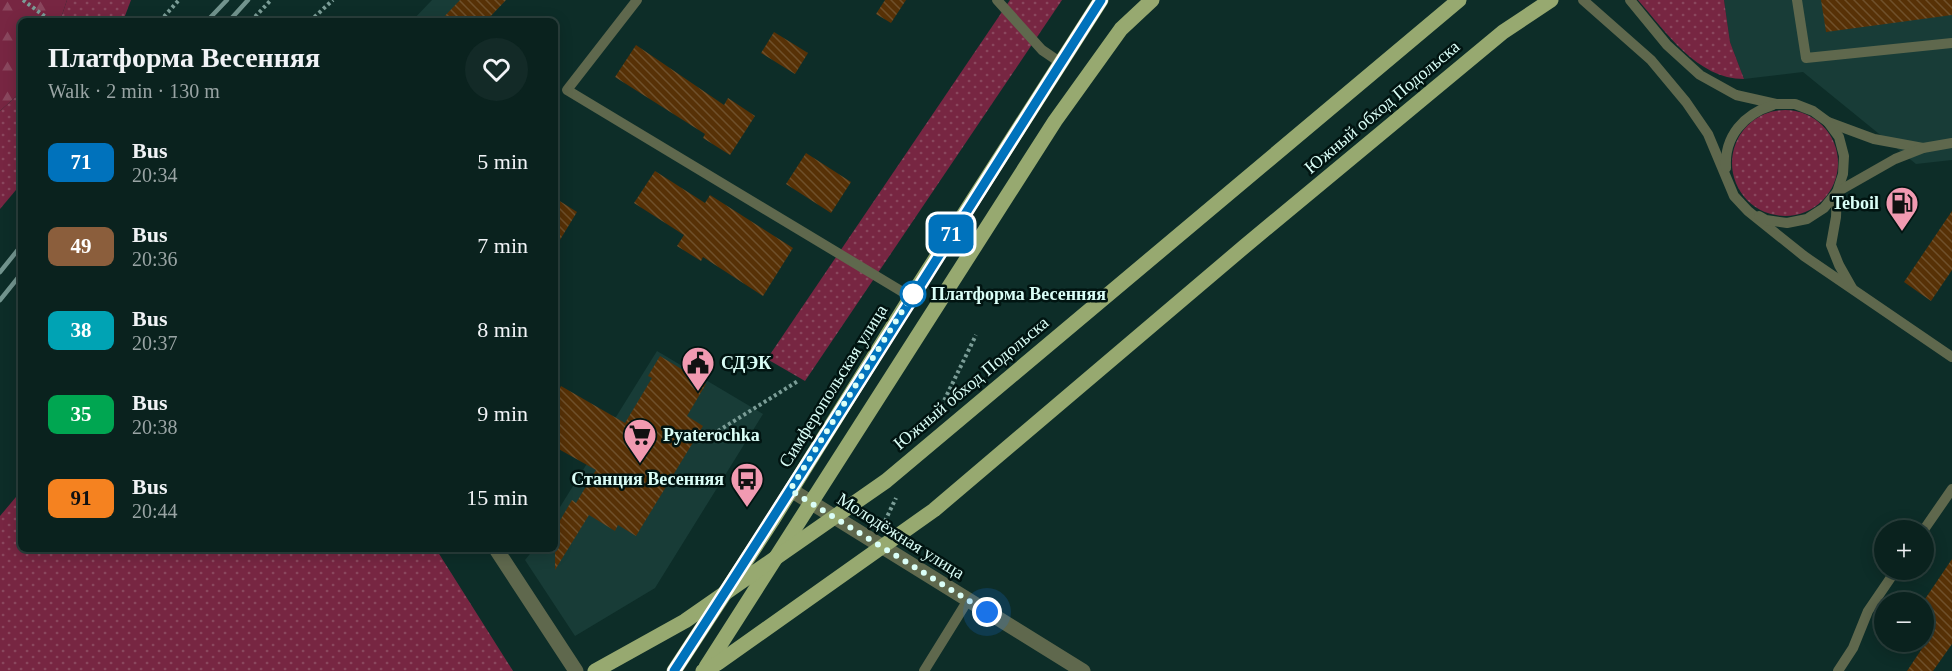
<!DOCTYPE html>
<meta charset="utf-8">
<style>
body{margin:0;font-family:"Times New Roman",serif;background:#132a27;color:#f1f3f6;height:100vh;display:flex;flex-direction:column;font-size:22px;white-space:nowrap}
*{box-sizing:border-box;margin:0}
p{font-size:20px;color:#99a4a4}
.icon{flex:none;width:33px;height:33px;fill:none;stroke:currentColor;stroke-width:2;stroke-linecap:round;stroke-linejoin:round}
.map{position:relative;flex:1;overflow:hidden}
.side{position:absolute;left:18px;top:18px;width:540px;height:534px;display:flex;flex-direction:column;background:#0a221e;border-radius:9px;box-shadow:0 3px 15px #0003,0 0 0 2px #2a3f3c}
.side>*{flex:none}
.badge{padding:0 12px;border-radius:9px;font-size:21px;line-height:39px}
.controls{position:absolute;left:1874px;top:520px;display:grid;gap:12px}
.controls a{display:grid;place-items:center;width:60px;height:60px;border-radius:50%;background:#0a221e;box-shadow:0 3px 15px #0003,0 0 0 2px #2a3f3c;font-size:30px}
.you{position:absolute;width:30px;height:30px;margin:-15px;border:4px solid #fff;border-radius:50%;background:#1a73e8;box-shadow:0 0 0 9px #1a73e833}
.map>.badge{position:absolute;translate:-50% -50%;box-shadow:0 0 0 3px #fff}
.round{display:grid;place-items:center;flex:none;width:63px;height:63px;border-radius:32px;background:#132a27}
.head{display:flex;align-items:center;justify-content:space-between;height:102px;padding:0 30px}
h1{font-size:28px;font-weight:700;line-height:45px}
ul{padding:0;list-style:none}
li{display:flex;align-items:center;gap:18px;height:84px;padding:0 30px}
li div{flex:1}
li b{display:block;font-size:22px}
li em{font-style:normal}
li .badge{min-width:66px;font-weight:700;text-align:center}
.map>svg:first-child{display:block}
.built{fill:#183c37}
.grass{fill:url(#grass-dots)}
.forest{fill:url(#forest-firs)}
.building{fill:url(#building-back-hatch)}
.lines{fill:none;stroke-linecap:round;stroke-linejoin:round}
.path{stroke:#7b9d97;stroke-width:4;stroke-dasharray:3 3;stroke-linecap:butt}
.lane{stroke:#5f684d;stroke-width:10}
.street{stroke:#5f684d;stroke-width:15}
.primary{stroke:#97a970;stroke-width:15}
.rail{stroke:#72948e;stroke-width:4.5}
.line-casing{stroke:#fff;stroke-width:14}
.line{stroke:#0072bc;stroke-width:9}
.walk{stroke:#dafef7;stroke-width:6;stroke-dasharray:0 10.8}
.stop-dot{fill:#fff;stroke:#0072bc;stroke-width:3}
.labels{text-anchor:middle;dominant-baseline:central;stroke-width:5;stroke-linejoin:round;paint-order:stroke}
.street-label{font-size:18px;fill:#dafef7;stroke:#011411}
.poi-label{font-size:18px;font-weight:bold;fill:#dafef7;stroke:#011411;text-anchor:end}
.stop-label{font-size:18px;font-weight:bold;fill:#dafef7;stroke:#011411;text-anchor:start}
</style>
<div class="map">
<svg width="1952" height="671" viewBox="0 0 1952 671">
<defs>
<pattern id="grass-dots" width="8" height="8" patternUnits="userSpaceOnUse" patternTransform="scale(1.5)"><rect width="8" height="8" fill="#772642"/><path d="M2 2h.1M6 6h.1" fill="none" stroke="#8a475e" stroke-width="1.8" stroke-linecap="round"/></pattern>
<pattern id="forest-firs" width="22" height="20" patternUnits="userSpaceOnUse" patternTransform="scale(1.5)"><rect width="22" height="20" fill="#772642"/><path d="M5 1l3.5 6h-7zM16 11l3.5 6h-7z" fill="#8a475e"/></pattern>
<pattern id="building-back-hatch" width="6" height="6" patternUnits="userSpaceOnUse" patternTransform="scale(1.5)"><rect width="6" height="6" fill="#573106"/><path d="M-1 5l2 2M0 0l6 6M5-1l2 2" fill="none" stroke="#6f502b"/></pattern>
</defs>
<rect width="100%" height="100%" fill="#0d2d28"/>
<g class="built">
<polygon points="432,0 506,0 486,21 412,21"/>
<polygon points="1724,0 1952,0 1952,160 1916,164 1803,72 1744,79 1730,42"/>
<polygon points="657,351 763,414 655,588 575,636 525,560 534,549 555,549 555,515"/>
</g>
<g class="grass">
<polygon points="67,0 131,0 123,21 60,21"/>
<polygon points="1010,0 1062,0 805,381 767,359"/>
<path d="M1638,0h86l6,42 14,37c-47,0 -78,-47 -106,-79z"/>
<polygon points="21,92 21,184 0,209 0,111"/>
<circle cx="1785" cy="163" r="53"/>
<polygon points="21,491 21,549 436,549 513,671 0,671 0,516"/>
</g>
<polygon class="forest" points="0,0 67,0 60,21 21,21 21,92 0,111"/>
<g class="building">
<polygon points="460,0 506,0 486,21 440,21"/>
<polygon points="885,0 906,0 891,23 876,14"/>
<polygon points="1821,0 1952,0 1952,15 1826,32"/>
<polygon points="774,32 808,53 795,74 761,53"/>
<polygon points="636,45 724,105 728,98 755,116 730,155 703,138 705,134 615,77"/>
<polygon points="806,153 851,182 831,213 786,184"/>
<polygon points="655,171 705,203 710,195 793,248 763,296 703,257 701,261 677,246 684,235 634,203"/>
<polygon points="555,198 577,212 555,248"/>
<polygon points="1952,211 1952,270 1931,301 1904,282"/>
<polygon points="660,356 706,384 687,416 703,426 636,536 618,525 615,531 589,515 555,570 555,529 572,500 576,503 596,470 555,447 555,397 561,386 625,423 652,378 648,376"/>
<polygon points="1952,559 1952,644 1933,671 1907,671 1923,647 1923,602"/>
</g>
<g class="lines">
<g class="path">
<polyline points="23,0 51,21"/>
<polyline points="160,21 179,0"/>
<polyline points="251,21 271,0"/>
<polyline points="310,21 333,0"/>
<polyline points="939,411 976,335"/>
<polyline points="718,431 798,381"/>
<polyline points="885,521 896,498"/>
</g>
<g class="lane">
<polyline points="637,0 567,90 911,297"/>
<polyline points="997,0 1042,50 1061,63"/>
<polyline points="1583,0 1651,60 1686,102 1708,134 1734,196 1748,211 1804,256 1952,357"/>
<polyline points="1630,0 1667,45 1700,75 1736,95 1776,104 1795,104 1813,111 1828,122 1874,139 1923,148"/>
<polyline points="1797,0 1806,58 1952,43"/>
<polyline points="1828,122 1839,137 1844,156 1843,174 1837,192 1836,217 1831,245 1839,265 1852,288"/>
<path d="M1726,168c-2,-32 18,-54 47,-63"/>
<polyline points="1759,216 1766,220 1787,223 1807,219 1824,208 1837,192 1895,159 1923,148 1952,143"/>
<polyline points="1923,531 1952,489"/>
<polyline points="924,671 968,600"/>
<polyline points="1838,671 1853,648 1868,611 1896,570"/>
</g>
<g class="street">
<polyline points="791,490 1083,671"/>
<polyline points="496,549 576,671"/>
</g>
<g class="primary">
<polyline points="706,667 1055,121 1121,29 1152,0"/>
<polyline points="595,671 685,621 886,481 1459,0"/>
<polyline points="674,671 772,521 911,297 1101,0"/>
<polyline points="703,671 718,663 934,510 1245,246 1503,32 1551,0"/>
</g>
<g class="rail">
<polyline points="207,21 227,0"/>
<polyline points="229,21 248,0"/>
<polyline points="0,272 21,246"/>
<polyline points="0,300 21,274"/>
</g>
</g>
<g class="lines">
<defs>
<path id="line" d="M674,671c145,-222 284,-448 427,-671"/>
</defs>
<use href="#line" class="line-casing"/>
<use href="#line" class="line"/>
<polyline class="walk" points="913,294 790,490 987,612"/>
</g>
<defs>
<symbol id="fuel-pin" viewBox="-11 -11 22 30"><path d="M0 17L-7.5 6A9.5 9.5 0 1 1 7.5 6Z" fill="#f19ab1" stroke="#011411"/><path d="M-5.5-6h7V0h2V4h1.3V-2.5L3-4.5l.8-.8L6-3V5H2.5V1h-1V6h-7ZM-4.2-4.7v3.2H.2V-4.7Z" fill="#111"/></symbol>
<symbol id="civic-pin" viewBox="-11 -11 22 30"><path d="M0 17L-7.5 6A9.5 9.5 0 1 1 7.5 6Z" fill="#f19ab1" stroke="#011411"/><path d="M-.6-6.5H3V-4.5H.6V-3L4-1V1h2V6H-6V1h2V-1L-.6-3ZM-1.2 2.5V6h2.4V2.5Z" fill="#111"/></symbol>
<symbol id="supermarket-pin" viewBox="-11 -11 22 30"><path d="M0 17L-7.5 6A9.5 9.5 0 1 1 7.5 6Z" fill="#f19ab1" stroke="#011411"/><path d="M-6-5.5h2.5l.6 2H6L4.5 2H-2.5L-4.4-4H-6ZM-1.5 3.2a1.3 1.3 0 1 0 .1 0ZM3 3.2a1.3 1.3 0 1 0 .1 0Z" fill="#111"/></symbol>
<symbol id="bus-pin" viewBox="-11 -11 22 30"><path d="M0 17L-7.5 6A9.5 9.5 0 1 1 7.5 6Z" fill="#f19ab1" stroke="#011411"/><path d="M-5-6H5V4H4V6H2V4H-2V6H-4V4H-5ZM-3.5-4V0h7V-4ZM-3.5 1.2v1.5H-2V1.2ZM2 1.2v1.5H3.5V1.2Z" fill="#111"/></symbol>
</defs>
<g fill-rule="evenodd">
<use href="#fuel-pin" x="1883" y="184" width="38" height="52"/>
<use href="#civic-pin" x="679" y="344" width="38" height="52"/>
<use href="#supermarket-pin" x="621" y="416" width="38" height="52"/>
<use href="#bus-pin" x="728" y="460" width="38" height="52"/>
</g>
<circle class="stop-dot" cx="913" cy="294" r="12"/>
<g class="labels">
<g class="street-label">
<text transform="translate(1382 107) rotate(-40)">Южный обход Подольска</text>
<text transform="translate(971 383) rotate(-40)">Южный обход Подольска</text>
<text transform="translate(833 386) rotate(-58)">Симферопольская улица</text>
<text transform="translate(901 536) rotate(32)">Молодёжная улица</text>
</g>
<g class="poi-label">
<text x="1879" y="203">Teboil</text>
<text x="721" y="363" text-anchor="start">СДЭК</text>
<text x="663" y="435" text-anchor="start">Pyaterochka</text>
<text x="724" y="479">Станция Весенняя</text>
</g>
<g class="stop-label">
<text x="931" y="294">Платформа Весенняя</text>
</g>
</g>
</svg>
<div class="controls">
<a>+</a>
<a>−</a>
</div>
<div class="you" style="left:987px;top:612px"></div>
<b class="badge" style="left:951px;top:234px;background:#0072bc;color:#fff">71</b>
<section class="side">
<div class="head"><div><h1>Платформа Весенняя</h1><p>Walk · 2 min · 130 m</p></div><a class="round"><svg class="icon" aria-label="heart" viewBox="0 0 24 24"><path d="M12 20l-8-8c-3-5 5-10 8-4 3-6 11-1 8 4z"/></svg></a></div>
<ul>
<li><span class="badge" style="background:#0072bc;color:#fff">71</span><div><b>Bus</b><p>20:34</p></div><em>5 min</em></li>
<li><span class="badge" style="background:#8b5e3c;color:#fff">49</span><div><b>Bus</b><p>20:36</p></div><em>7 min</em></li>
<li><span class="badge" style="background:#00a3b4;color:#fff">38</span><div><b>Bus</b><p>20:37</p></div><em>8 min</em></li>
<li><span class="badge" style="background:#00a651;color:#fff">35</span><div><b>Bus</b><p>20:38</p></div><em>9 min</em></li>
<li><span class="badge" style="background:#f58220;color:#111">91</span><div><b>Bus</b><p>20:44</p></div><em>15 min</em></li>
</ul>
</section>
</div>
